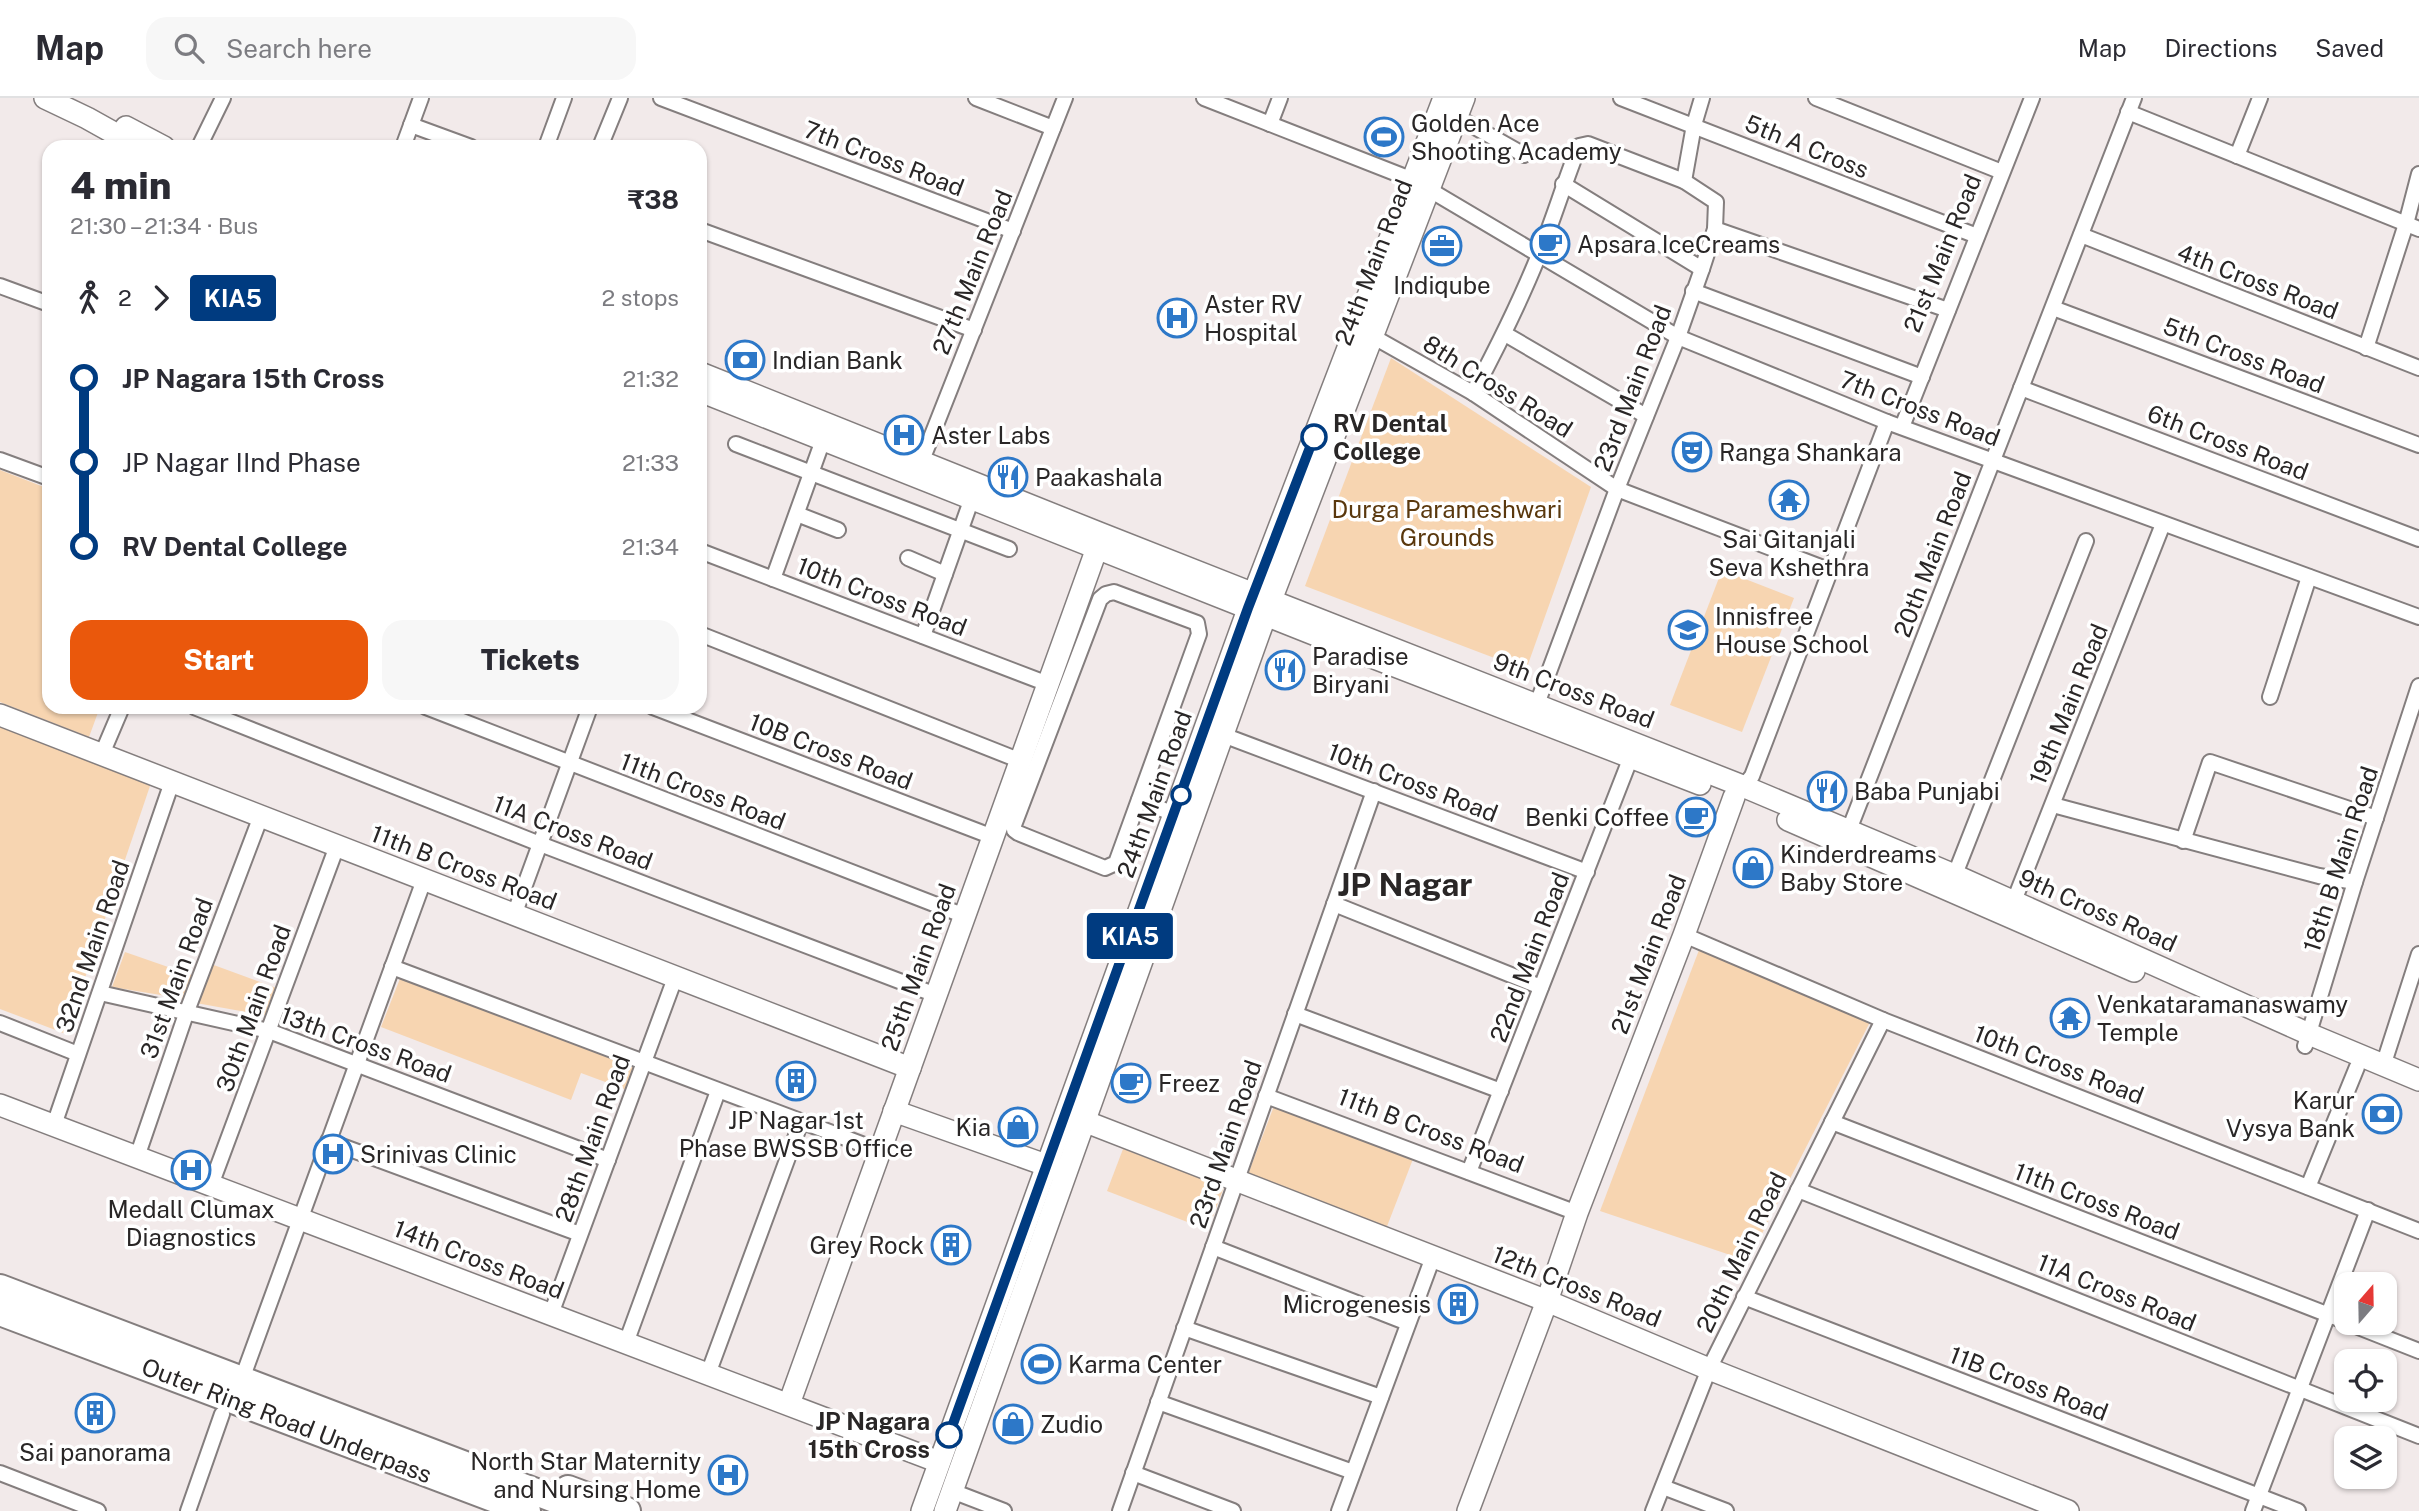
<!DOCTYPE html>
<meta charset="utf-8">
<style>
body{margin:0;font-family:"Public Sans",sans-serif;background:#f7f7f7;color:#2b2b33;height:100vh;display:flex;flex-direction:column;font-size:26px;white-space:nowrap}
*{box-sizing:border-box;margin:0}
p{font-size:23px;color:#7c7c81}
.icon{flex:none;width:38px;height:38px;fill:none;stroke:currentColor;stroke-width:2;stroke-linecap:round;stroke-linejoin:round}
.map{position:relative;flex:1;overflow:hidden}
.details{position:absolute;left:42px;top:42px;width:665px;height:574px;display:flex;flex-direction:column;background:#fff;border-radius:21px;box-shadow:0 2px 5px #0004}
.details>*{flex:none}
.badge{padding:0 14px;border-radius:5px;font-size:24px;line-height:46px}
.needle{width:46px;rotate:20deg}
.tools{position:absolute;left:2334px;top:1174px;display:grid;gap:14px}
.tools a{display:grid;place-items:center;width:63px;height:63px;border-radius:14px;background:#fff;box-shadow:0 2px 5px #0004;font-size:35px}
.map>.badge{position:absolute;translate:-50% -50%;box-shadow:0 0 0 4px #fff}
.legs{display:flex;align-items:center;gap:10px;height:77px;padding:0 28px;font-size:23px}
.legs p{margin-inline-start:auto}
.summary{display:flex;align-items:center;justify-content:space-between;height:119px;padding:0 28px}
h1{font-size:38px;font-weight:800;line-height:52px}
.primary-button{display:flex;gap:14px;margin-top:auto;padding:14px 28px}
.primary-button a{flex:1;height:80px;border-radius:21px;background:#ea580c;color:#fff;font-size:28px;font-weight:800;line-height:80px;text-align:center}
.primary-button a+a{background:#f7f7f7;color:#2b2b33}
ul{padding:0 28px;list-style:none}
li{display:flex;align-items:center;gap:24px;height:84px;font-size:26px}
li i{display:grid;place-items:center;width:10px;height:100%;margin:0 9px;background:currentColor}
li i::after{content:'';width:18px;height:18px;margin:-9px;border:5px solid;border-radius:50%;background:#fff}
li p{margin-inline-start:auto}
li:first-child i{background:linear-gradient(#0000 50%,currentColor 0)}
li:last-child i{background:linear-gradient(currentColor 50%,#0000 0)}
header{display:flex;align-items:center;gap:42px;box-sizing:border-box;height:98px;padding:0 35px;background:#fff;border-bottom:2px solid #e1e1e2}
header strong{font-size:33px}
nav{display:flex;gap:38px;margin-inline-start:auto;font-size:24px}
.search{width:490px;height:63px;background:#f7f7f7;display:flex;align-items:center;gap:18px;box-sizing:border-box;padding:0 24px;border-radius:21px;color:#7c7c81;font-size:26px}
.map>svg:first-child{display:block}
.green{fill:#f7d5b1}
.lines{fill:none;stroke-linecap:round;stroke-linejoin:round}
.street-casing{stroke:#847e7e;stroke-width:18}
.secondary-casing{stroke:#847e7e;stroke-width:24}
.highway-casing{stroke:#847e7e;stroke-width:30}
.street{stroke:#fff;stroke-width:14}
.secondary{stroke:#fff;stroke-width:21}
.highway{stroke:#fff;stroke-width:26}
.line-1-casing{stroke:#fff;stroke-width:16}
.line-1{stroke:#003b80;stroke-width:10}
.stop-1-dot{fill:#fff;stroke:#003b80;stroke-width:3.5}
.labels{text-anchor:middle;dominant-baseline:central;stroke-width:7;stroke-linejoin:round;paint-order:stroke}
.poi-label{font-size:24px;fill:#292626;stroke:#fff;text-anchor:start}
.street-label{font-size:24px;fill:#292626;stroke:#fff}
.stop-label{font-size:24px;font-weight:bold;fill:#292626;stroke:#fff;text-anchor:start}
.park-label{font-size:24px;fill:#5a380d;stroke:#fff}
.district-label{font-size:32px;font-weight:bold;fill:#292626;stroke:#fff}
</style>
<header>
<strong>Map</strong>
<div class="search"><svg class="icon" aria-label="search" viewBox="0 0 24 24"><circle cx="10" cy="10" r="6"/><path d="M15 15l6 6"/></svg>Search here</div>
<nav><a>Map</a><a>Directions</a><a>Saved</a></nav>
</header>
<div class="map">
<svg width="2419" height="1413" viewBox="0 0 2419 1413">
<rect width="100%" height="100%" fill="#f2eaea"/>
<g class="green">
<polygon points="1391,260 1591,389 1526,572 1305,488"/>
<polygon points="0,372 49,391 49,609 100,609 89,639 0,604"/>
<polygon points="1722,472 1794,500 1742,634 1670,607"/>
<polygon points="0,624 151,685 66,936 0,911"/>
<polygon points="1699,852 1870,924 1748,1163 1600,1113"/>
<polygon points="125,854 194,878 185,901 112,889"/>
<polygon points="211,866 279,891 269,918 196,905"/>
<polygon points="401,878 636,968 627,992 581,975 571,1002 381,929"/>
<polygon points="1274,1008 1413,1061 1386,1131 1247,1079"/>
<polygon points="1123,1051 1224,1089 1208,1132 1107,1093"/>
</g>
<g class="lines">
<defs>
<g id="street">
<polyline points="661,0 1013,133"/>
<polyline points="976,0 1053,30"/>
<polyline points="1204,0 1413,82 1678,239 1887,324 2419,519"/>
<polyline points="1621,0 1977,138"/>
<polyline points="1816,0 2002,74"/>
<polyline points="2128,14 2419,131"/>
<polyline points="1457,19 1524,57"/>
<polyline points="1270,26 1280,0"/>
<polyline points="411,27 471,49"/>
<polyline points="199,49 223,0"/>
<polyline points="403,49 421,0"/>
<polyline points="546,49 564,0"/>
<polyline points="600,49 620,0"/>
<polyline points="2237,58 2260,0"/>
<polyline points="1684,83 1694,27 1702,0"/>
<polyline points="1563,86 1702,171"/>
<polyline points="1715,131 1948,212"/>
<polyline points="700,132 974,232"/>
<polyline points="2081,137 2419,270"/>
<polyline points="0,188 49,206"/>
<polyline points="1693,193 1922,279"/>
<polyline points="2053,210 2419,347"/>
<polyline points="1505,236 1646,318"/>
<polyline points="1372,238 1473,295 1617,391 1831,473"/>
<polyline points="2366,250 2406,126 2419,76"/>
<polyline points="2021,290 2419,441"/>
<path d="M1473,295c24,-45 46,-89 65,-136 15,-36 26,-74 41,-111l9,-2 96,37 32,21 -1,27 -13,40 -24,68 -61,152 -80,215"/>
<polyline points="1902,329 2032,0"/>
<polyline points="736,346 1009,451"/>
<polyline points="0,362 49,380"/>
<polyline points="919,370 1065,0"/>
<polyline points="797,416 838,432"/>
<polyline points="700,453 1048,586"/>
<polyline points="908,460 945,476"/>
<polyline points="773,481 823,342"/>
<polygon points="1114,494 1197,525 1199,536 1116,765 1105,770 1018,735 1014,732 1014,727 1100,501 1106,496"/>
<polyline points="700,536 1021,663"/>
<polyline points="923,538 972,400"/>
<polyline points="2270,599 2309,479"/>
<polyline points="194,609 540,746 936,897"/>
<polyline points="426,609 965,818"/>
<polyline points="653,609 993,739"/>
<polyline points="1223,637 1587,774"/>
<polyline points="102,656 122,609"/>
<polyline points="1738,695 1752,678 1887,324"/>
<polyline points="1139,702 1174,716"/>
<polyline points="2053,707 2319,778 2355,784"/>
<polyline points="1849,732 2134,0"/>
<polyline points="2183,743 2210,664 2376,720"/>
<polyline points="1952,784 2086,443"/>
<polyline points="2014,803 2163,426"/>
<polyline points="1334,806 1541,889"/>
<polyline points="514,817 590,609"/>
<polyline points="1684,837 1883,922 2419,1133"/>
<polyline points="392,869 880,1053"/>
<polyline points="100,895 269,933 608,1062"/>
<polyline points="1295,916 1501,993"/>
<polyline points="0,925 78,956"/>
<polyline points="2305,948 2355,784 2419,588"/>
<polyline points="2383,968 2419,856"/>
<polyline points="1266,998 1577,1115"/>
<polyline points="1832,1024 2347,1224"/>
<polyline points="54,1027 172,684"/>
<polyline points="328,1043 580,1136"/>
<polyline points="137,1059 187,913 261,718"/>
<polyline points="1469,1074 1631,659"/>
<polyline points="211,1087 337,748"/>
<polyline points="2308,1089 2357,969"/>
<polyline points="1798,1092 2419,1338"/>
<polyline points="1213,1149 1408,1225"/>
<polyline points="1744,1199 2298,1413"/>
<polyline points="551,1216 675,880"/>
<polyline points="2348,1225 2419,1253"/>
<polyline points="1184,1230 1381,1299"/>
<polyline points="626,1245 718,993"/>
<polyline points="246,1270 424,782"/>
<polyline points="708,1276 801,1024"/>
<polyline points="1158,1304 1353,1374"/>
<polyline points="0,1375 98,1413"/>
<polyline points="1133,1375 1233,1413"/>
<polyline points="1663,1389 1726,1413"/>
<polyline points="952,1393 1004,1413"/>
<polyline points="188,1413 222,1316"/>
<polyline points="1120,1413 1374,693"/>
<polyline points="1339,1413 1433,1159"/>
<polyline points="1653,1413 1709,1271 1883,922"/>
<polyline points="2253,1413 2368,1112"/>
</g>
<g id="secondary">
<polyline points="45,0 87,20 139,49"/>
<polyline points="126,29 164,49"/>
<polyline points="700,275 1099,435 1745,689 1954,777 2309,936 2419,982"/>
<polyline points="700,293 1364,556 1700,686"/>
<polyline points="0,617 910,970"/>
<polyline points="1788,722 2134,873"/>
<polyline points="0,1007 939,1364"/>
<polyline points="894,1013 1057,1071"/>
<polyline points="1071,1018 1547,1203 1709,1271 2068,1413"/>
<polyline points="789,1306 1097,450"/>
<polyline points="922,1413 1254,495 1444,0"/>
<polyline points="945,1413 1271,502 1464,0"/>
<polyline points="1468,1413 1547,1203 1577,1115 1684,837 1734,699"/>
</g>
<g id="highway">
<polyline points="0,1190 586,1413"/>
<polyline points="0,1214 527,1413"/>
<polyline points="568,1391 627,1413"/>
</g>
</defs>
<use href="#street" class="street-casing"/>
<use href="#secondary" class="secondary-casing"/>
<use href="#highway" class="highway-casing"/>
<use href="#street" class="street"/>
<use href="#secondary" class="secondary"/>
<use href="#highway" class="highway"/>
</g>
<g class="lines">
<defs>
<polyline id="line-1" points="949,1337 1248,510 1314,339"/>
</defs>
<use href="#line-1" class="line-1-casing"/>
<use href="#line-1" class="line-1"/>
</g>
<defs>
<symbol id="stadium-ring" viewBox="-11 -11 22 22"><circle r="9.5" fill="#fff" stroke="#2d78c8" stroke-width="1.5"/><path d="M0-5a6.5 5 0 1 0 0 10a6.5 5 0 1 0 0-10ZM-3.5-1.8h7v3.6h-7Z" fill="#2d78c8"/></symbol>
<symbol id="cafe-ring" viewBox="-11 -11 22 22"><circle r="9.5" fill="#fff" stroke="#2d78c8" stroke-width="1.5"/><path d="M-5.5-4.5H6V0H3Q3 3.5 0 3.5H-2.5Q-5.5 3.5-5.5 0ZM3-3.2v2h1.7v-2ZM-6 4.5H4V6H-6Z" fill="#2d78c8"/></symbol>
<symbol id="office-ring" viewBox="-11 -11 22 22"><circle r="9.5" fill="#fff" stroke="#2d78c8" stroke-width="1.5"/><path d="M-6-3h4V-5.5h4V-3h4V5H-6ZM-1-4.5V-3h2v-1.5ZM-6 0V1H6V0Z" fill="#2d78c8"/></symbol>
<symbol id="hospital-ring" viewBox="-11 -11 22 22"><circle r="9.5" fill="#fff" stroke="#2d78c8" stroke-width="1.5"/><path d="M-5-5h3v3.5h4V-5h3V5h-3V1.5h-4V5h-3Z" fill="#2d78c8"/></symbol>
<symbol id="bank-ring" viewBox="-11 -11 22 22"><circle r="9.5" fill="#fff" stroke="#2d78c8" stroke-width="1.5"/><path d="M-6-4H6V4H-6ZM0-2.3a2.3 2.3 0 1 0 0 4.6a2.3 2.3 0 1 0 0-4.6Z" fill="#2d78c8"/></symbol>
<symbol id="theatre-ring" viewBox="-11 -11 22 22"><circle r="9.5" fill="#fff" stroke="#2d78c8" stroke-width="1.5"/><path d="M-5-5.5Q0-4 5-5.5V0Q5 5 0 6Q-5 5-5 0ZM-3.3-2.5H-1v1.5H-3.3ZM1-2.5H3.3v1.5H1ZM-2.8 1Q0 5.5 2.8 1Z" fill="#2d78c8"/></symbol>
<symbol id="restaurant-ring" viewBox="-11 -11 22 22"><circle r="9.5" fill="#fff" stroke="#2d78c8" stroke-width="1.5"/><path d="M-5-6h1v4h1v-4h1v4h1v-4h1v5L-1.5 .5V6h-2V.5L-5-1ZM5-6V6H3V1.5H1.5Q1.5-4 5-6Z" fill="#2d78c8"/></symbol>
<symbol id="temple-ring" viewBox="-11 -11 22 22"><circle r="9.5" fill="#fff" stroke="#2d78c8" stroke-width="1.5"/><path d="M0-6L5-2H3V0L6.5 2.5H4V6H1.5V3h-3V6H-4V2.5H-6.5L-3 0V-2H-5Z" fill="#2d78c8"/></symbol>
<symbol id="school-ring" viewBox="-11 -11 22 22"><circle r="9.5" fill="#fff" stroke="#2d78c8" stroke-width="1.5"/><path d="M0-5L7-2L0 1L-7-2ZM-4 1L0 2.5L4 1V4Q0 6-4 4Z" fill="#2d78c8"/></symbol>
<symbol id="shop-ring" viewBox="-11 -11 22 22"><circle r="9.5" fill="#fff" stroke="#2d78c8" stroke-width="1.5"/><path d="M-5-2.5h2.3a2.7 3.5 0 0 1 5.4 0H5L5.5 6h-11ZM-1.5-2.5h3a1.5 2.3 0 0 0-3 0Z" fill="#2d78c8"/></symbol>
<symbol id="building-ring" viewBox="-11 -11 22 22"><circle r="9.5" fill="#fff" stroke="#2d78c8" stroke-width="1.5"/><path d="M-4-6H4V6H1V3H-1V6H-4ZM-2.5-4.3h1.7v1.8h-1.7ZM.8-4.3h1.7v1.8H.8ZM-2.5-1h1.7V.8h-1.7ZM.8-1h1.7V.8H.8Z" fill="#2d78c8"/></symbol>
</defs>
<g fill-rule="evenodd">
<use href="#stadium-ring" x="1362" y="17" width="44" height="44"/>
<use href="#cafe-ring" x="1528" y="124" width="44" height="44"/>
<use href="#office-ring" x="1420" y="126" width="44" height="44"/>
<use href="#hospital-ring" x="1155" y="198" width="44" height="44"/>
<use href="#bank-ring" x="723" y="240" width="44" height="44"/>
<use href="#hospital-ring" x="882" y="315" width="44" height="44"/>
<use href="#theatre-ring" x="1670" y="332" width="44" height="44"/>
<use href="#restaurant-ring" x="986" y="357" width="44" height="44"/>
<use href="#temple-ring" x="1767" y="380" width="44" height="44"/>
<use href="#school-ring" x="1666" y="510" width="44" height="44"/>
<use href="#restaurant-ring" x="1263" y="550" width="44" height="44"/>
<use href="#restaurant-ring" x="1805" y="671" width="44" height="44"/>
<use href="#cafe-ring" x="1674" y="697" width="44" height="44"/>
<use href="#shop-ring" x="1731" y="748" width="44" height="44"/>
<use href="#temple-ring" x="2048" y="898" width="44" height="44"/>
<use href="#building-ring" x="774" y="961" width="44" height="44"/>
<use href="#cafe-ring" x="1109" y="963" width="44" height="44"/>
<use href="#bank-ring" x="2360" y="994" width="44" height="44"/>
<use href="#shop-ring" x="996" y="1007" width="44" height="44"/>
<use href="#hospital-ring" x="311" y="1034" width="44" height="44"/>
<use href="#hospital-ring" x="169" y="1050" width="44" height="44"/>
<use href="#building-ring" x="929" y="1125" width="44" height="44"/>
<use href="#building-ring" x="1436" y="1184" width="44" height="44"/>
<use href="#stadium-ring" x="1019" y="1244" width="44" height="44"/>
<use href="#building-ring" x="73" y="1293" width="44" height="44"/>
<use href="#shop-ring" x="991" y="1304" width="44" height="44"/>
<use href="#hospital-ring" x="706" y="1355" width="44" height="44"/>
</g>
<g class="stop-1-dot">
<circle cx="1314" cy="339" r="12"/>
<circle cx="1181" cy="697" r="9"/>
<circle cx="949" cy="1337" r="12"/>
</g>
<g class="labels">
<g class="poi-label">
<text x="1411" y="25">Golden Ace<tspan x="1411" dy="28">Shooting Academy</tspan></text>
<text x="1577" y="146">Apsara IceCreams</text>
<text x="1442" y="187" text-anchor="middle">Indiqube</text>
<text x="1204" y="206">Aster RV<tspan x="1204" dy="28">Hospital</tspan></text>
<text x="772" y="262">Indian Bank</text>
<text x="931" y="337">Aster Labs</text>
<text x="1719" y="354">Ranga Shankara</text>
<text x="1035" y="379">Paakashala</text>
<text x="1789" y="441" text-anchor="middle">Sai Gitanjali<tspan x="1789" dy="28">Seva Kshethra</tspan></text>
<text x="1715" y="518">Innisfree<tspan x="1715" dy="28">House School</tspan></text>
<text x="1312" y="558">Paradise<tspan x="1312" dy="28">Biryani</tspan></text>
<text x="1854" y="693">Baba Punjabi</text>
<text x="1669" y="719" text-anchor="end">Benki Coffee</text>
<text x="1780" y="756">Kinderdreams<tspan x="1780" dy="28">Baby Store</tspan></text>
<text x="2097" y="906">Venkataramanaswamy<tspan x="2097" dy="28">Temple</tspan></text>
<text x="1158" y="985">Freez</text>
<text x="2355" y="1002" text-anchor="end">Karur<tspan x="2355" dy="28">Vysya Bank</tspan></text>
<text x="796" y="1022" text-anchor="middle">JP Nagar 1st<tspan x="796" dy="28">Phase BWSSB Office</tspan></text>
<text x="991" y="1029" text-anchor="end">Kia</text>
<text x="360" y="1056">Srinivas Clinic</text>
<text x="191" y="1111" text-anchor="middle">Medall Clumax<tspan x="191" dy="28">Diagnostics</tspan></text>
<text x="924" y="1147" text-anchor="end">Grey Rock</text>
<text x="1431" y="1206" text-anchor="end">Microgenesis</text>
<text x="1068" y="1266">Karma Center</text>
<text x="1040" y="1326">Zudio</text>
<text x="95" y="1354" text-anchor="middle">Sai panorama</text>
<text x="701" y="1363" text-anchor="end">North Star Maternity<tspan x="701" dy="28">and Nursing Home</tspan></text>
</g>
<g class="street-label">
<text transform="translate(1807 48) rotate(22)">5th A Cross</text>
<text transform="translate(884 60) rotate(21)">7th Cross Road</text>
<text transform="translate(1942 155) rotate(-68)">21st Main Road</text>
<text transform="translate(1373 164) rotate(-69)">24th Main Road</text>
<text transform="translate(972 174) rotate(-68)">27th Main Road</text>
<text transform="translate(2258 183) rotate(21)">4th Cross Road</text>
<text transform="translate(2244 257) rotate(21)">5th Cross Road</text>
<text transform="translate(1498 288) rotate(32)">8th Cross Road</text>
<text transform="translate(1632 290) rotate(-69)">23rd Main Road</text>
<text transform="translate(1920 310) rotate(21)">7th Cross Road</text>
<text transform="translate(2228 344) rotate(21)">6th Cross Road</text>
<text transform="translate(1932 456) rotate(-69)">20th Main Road</text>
<text transform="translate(882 498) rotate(21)">10th Cross Road</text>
<text transform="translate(1574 592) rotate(21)">9th Cross Road</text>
<text transform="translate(2068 606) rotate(-68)">19th Main Road</text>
<text transform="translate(831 653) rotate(21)">10B Cross Road</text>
<text transform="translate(1413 684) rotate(21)">10th Cross Road</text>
<text transform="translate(703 693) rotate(21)">11th Cross Road</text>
<text transform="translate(1154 696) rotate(-70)">24th Main Road</text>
<text transform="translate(573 734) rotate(21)">11A Cross Road</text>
<text transform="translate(2340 761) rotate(-72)">18th B Main Road</text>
<text transform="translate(464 769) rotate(21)">11th B Cross Road</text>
<text transform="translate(2098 812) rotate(24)">9th Cross Road</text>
<text transform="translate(92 848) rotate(-71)">32nd Main Road</text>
<text transform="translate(1648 856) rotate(-69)">21st Main Road</text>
<text transform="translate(1529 859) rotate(-69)">22nd Main Road</text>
<text transform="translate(918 869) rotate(-70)">25th Main Road</text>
<text transform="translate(176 880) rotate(-70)">31st Main Road</text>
<text transform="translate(253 910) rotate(-70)">30th Main Road</text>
<text transform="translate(366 946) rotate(20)">13th Cross Road</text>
<text transform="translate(2059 966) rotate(21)">10th Cross Road</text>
<text transform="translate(1431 1032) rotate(21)">11th B Cross Road</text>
<text transform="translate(592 1040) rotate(-70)">28th Main Road</text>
<text transform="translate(1225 1046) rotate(-71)">23rd Main Road</text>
<text transform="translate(2097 1103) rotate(21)">11th Cross Road</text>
<text transform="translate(1741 1154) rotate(-64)">20th Main Road</text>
<text transform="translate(479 1161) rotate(21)">14th Cross Road</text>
<text transform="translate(1577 1188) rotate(22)">12th Cross Road</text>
<text transform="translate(2117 1194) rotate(22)">11A Cross Road</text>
<text transform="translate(2029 1285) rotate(21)">11B Cross Road</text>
<text transform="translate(287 1322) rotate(21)">Outer Ring Road Underpass</text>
</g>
<g class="stop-label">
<text x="1333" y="325">RV Dental<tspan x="1333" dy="28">College</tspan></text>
<text x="930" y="1323" text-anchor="end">JP Nagara<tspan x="930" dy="28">15th Cross</tspan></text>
</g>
<g class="park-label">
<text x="1447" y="411">Durga Parameshwari<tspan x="1447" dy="28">Grounds</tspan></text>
</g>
<g class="district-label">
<text x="1405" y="786">JP Nagar</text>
</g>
</g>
</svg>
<div class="tools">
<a><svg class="needle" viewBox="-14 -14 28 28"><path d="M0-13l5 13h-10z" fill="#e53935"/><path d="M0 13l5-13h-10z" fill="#7c7c81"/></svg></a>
<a><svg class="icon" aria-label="locate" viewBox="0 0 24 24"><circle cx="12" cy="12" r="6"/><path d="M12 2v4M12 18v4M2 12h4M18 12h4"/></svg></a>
<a><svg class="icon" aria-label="layers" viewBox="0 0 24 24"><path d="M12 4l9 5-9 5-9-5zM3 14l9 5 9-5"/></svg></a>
</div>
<b class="badge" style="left:1130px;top:838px;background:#003b80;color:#fff">KIA5</b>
<section class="details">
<div class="summary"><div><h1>4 min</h1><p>21:30 – 21:34 · Bus</p></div><b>₹38</b></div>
<div class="legs"><svg class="icon" aria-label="walk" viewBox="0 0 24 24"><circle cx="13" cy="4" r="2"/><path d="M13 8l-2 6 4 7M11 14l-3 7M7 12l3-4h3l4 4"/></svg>2<svg class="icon" aria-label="forward" viewBox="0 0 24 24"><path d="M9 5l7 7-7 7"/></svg><b class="badge" style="background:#003b80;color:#fff">KIA5</b><p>2 stops</p></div>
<ul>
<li><i style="color:#003b80"></i><b>JP Nagara 15th Cross</b><p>21:32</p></li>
<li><i style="color:#003b80"></i><span>JP Nagar IInd Phase</span><p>21:33</p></li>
<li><i style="color:#003b80"></i><b>RV Dental College</b><p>21:34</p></li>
</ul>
<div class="primary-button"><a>Start</a><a>Tickets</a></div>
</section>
</div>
